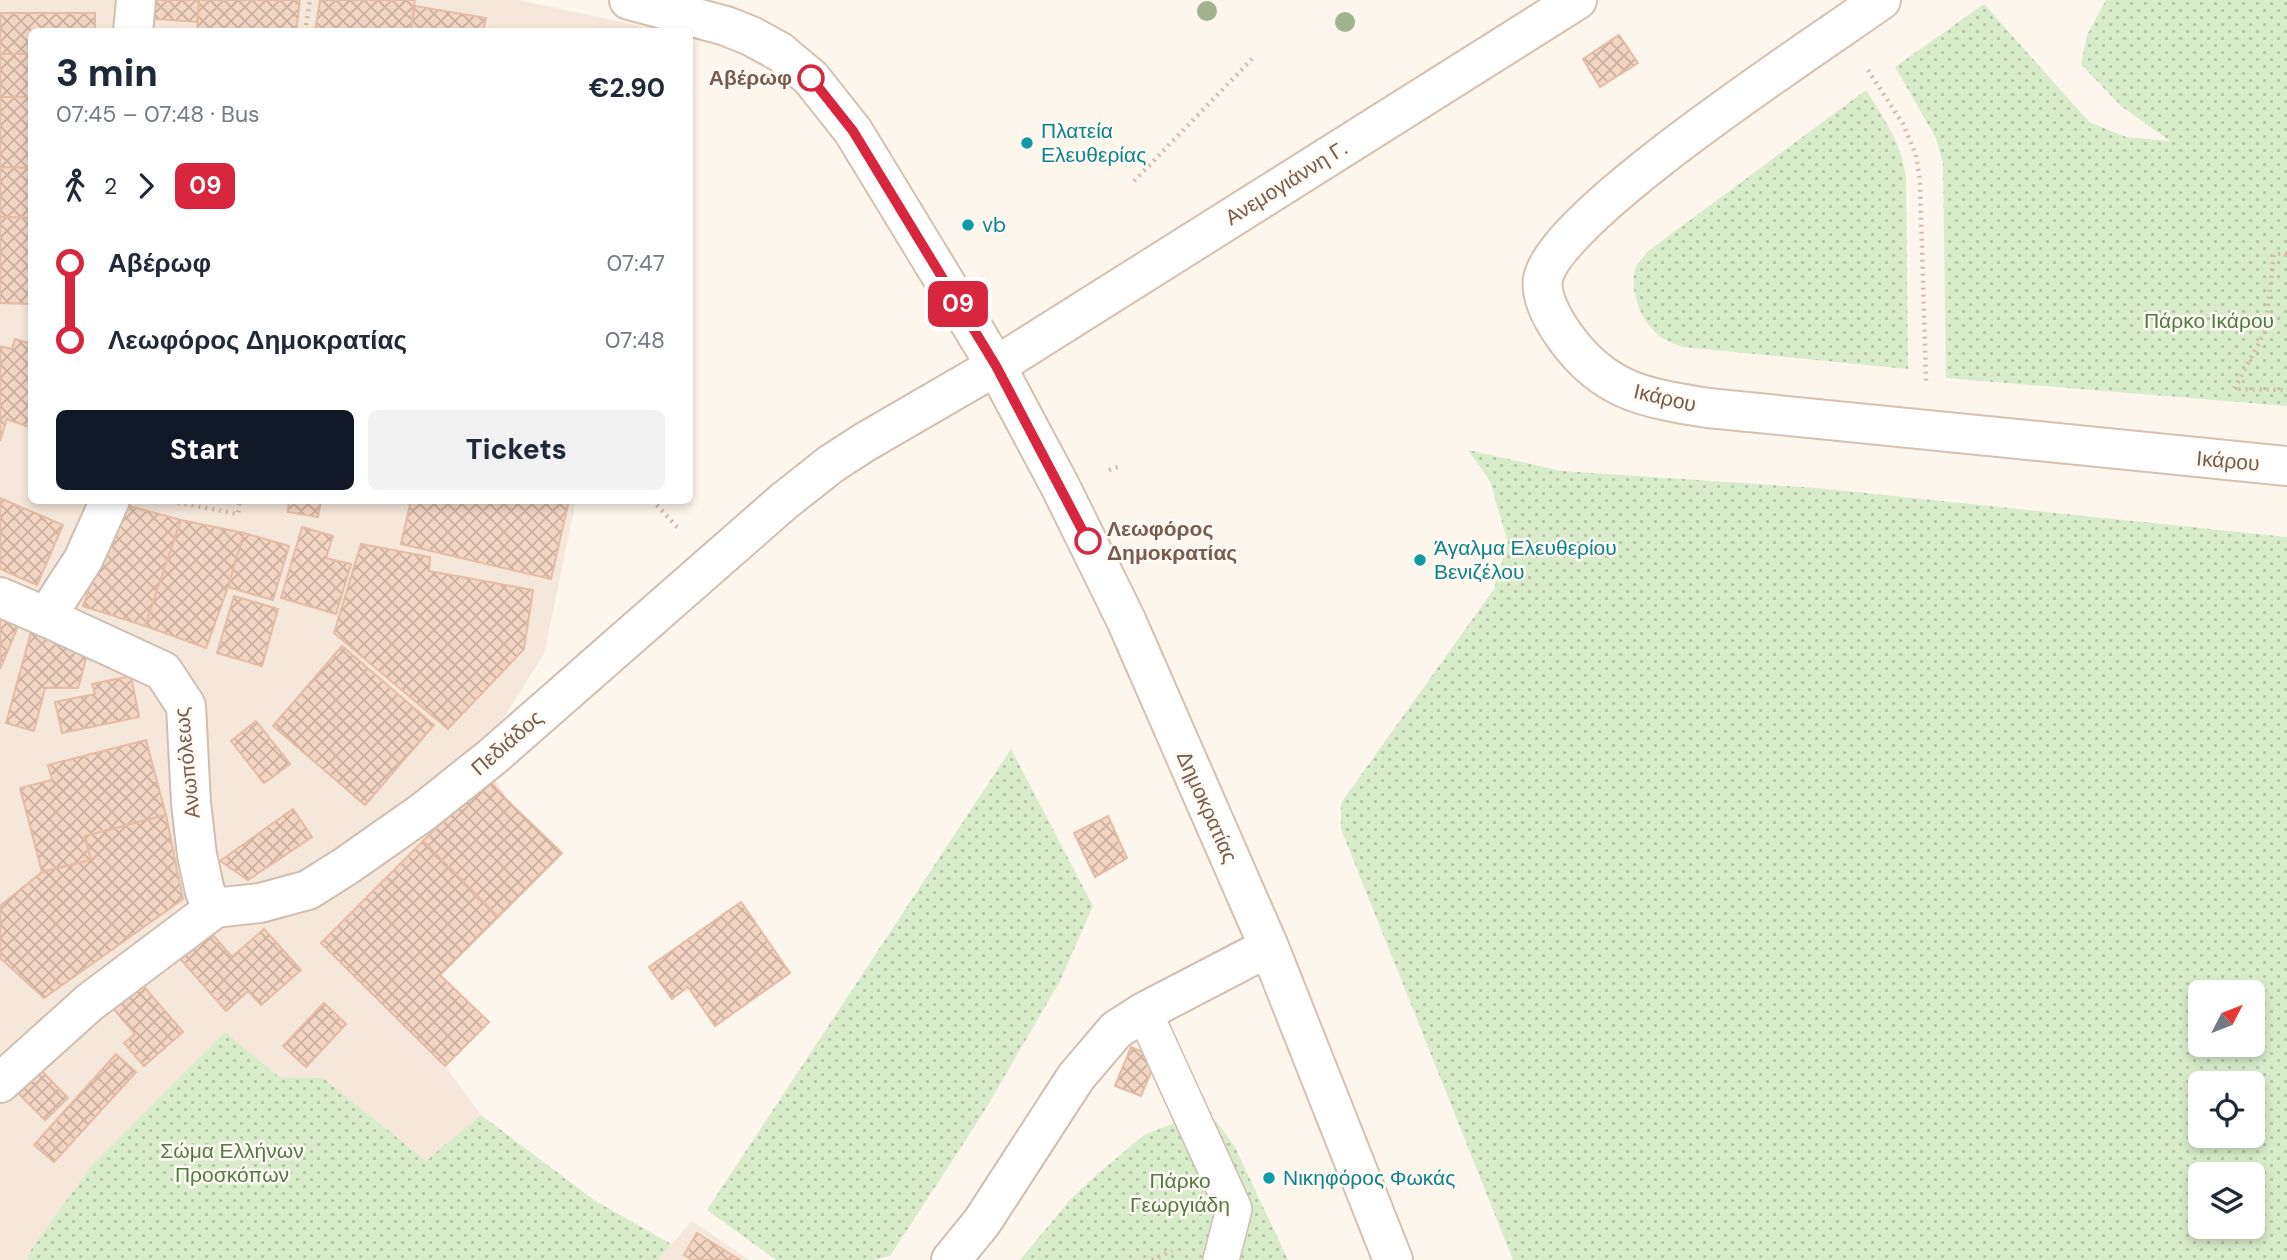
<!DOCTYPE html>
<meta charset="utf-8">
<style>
body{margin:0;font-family:"DM Sans",sans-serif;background:#f2f2f3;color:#1f2937;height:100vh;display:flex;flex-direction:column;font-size:26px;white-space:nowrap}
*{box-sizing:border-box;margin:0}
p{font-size:23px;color:#747a83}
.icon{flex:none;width:38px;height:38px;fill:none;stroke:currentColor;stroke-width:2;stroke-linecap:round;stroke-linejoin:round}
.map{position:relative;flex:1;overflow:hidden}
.details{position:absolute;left:28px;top:28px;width:665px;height:476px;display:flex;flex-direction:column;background:#fff;border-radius:10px;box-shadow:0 4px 10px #0003}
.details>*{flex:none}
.badge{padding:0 14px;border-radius:10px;font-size:24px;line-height:46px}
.needle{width:46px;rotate:48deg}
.controls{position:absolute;left:2188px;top:980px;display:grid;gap:14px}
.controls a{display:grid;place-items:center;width:77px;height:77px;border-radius:10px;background:#fff;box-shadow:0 4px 10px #0003;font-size:35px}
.map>.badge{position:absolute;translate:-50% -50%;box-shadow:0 0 0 4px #fff}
.legs{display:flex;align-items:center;gap:10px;height:77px;padding:0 28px;font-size:23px}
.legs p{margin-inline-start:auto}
.overview{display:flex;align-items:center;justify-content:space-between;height:119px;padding:0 28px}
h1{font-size:38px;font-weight:800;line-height:52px}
.primary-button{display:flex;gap:14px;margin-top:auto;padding:14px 28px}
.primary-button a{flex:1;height:80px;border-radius:10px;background:#111827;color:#fff;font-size:28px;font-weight:800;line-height:80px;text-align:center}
.primary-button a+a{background:#f2f2f3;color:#1f2937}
ul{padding:0 28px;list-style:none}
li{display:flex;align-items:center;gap:24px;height:77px;font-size:26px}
li i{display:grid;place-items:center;width:10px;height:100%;margin:0 9px;background:currentColor}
li i::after{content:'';width:18px;height:18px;margin:-9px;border:5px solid;border-radius:50%;background:#fff}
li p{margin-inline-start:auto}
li:first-child i{background:linear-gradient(#0000 50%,currentColor 0)}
li:last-child i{background:linear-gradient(currentColor 50%,#0000 0)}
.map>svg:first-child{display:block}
.residential{fill:#f5e8da}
.grass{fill:url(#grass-dots);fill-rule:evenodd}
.building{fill:url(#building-cross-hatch);stroke:#e6bba3;stroke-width:2}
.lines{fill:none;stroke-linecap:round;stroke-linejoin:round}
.pedestrian-casing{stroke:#d1beb0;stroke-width:38}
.minor-casing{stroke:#d1beb0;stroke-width:42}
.secondary-casing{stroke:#d6c0b0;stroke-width:42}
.path{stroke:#d9b8a5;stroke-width:4.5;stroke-dasharray:2 5;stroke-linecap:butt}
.pedestrian{stroke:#fff;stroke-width:35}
.minor{stroke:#fff;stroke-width:38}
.secondary{stroke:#fff;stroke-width:38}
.tree{fill:#a0b28e}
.line-1-casing{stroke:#fff;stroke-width:16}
.line-1{stroke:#d7263d;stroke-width:10}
.stop-1-dot{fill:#fff;stroke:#d7263d;stroke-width:3.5}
.culture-dot{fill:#0f9aa8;stroke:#fffaf3;stroke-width:2.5}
.labels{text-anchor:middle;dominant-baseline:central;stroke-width:5;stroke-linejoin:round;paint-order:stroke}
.stop-label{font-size:21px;font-weight:bold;fill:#7a5c4d;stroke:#fffaf3;text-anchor:end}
.culture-label{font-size:21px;fill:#0d838f;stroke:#fffaf3;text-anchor:start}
.street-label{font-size:21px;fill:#7a5c4d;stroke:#fffaf3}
.park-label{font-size:21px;fill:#537a41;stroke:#fffaf3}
</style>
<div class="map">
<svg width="2287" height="1260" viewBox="0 0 2287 1260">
<defs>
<pattern id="grass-dots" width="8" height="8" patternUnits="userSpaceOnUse" patternTransform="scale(1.75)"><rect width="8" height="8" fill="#d8ecc9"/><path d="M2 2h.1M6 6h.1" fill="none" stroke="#b4c2a5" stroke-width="1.8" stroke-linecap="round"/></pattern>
<pattern id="building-cross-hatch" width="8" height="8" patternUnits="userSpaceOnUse" patternTransform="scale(1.75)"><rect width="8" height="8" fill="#f3d5c3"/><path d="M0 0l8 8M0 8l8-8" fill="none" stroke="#cab0a1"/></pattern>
</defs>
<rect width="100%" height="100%" fill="#fdf6ec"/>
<g class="residential">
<polygon points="0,0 518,0 665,31 32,32 32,500 576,501 544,654 482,752 507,800 562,853 441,975 489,1022 445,1066 481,1115 426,1162 323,1078 279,1077 28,1254 28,1260 0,1260"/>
<polygon points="692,1221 749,1260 658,1260"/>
</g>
<g class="grass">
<polygon points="2106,0 2287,0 2287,406 1946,378 1943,163 1936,138 1895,67 1984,4 2089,122 2126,137 2170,141 2121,106 2081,64 2087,35"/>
<path d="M1866,90c19,31 35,51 40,88l2,191 -225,-22c-7,-3 -15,-5 -21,-9 -19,-13 -33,-45 -27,-68 2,-7 8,-12 12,-18z"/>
<path d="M1468,450l94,21 255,17 470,49v723h-774l-172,-431v-26l153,-214 14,-46 -18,-62zM2200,992h52v53h-52zM2252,1083v53h-52v-53zM2252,1174v53h-52v-53z"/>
<polygon points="1011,749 1093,906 1060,981 982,1115 890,1256 872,1260 776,1260 707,1210"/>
<polygon points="225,1032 279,1077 323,1078 426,1161 481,1115 594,1200 671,1244 658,1260 28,1260 28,1254 90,1168"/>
<polygon points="1206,1117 1217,1122 1235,1147 1288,1260 1020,1260 1070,1200 1094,1177 1144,1135 1177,1122"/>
</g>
<g class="building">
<polygon points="145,0 199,0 197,22 143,18"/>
<polygon points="199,0 300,0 296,32 197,32"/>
<polygon points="320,0 415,0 410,32 315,32"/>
<polygon points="415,6 486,18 483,32 410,32"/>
<polygon points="0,13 95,13 95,32 32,32 32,54 0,54"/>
<polygon points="1619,35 1638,63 1600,87 1583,59"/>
<rect x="0" y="54" width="32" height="43"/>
<polygon points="0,97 32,97 32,168 0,167"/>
<polygon points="0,167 32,168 32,218 0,217"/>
<polygon points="0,217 32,218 32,304 0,303"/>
<polygon points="15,339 32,344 32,428 7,419 0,441 0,346 12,349"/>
<polygon points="0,498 63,525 37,585 0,569"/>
<polygon points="289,500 321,500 318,517 288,512"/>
<polygon points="411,500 569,500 551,579 401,544"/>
<polygon points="118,503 181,520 145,626 83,606"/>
<polygon points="181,520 244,533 228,587 206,648 145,626"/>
<polygon points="302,527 333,536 326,558 351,564 336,614 281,598"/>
<polygon points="244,533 289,546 273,600 228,587"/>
<polygon points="361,544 430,557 429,571 533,590 524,649 448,729 334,633"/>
<polygon points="234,596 278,609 262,666 217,653"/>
<polygon points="0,618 18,626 0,669"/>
<polygon points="31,632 89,648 78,688 45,688 34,731 6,723"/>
<polygon points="342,646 434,725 365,805 273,726"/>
<polygon points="131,676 139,717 62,733 55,702 95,694 92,684"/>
<polygon points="256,721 290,764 264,783 231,741"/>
<polygon points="146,740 166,815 85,836 91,860 42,872 20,788 52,780 48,765"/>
<polygon points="487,778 507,800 562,853 498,917 423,841"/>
<polygon points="293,809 312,837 248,880 220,861"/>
<polygon points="166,815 183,899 44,998 0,958 0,906 42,872 91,860 85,836"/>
<polygon points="1108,816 1127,858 1095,877 1074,833"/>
<polygon points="423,841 498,917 440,975 489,1022 445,1066 321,943"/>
<polygon points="741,902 790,973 715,1026 688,987 672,999 649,967"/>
<polygon points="207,928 232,957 264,929 301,970 261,1005 248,991 226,1011 177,955"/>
<polygon points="139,981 183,1032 144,1066 124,1043 135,1034 111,1006"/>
<polygon points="324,1003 346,1024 306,1067 283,1046"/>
<polygon points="1131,1047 1157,1058 1141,1096 1115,1086"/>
<polygon points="116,1054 136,1072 54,1162 34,1145"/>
<polygon points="35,1064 68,1098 45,1120 12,1087"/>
<polygon points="697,1233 740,1260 692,1260 684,1255"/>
</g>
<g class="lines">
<defs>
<polyline id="pedestrian" points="1144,1012 1234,1209 1221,1260"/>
<g id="minor">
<polyline points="133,32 136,0"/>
<polyline points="110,500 83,560 46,617 163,671 186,706 191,803 197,855 205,892 215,908"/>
<polyline points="0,597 46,617"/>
<polyline points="0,1083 90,1002 215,908 260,903 308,890 346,866 423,812 492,757 783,502 831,464 865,442 996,366"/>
<polyline points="951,1260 982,1222 1076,1077 1116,1030 1144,1012 1269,947"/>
</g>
<g id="secondary">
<polyline points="629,0 726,26 751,36 780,52 811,78 853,131 996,366 1060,486 1126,620 1269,947 1393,1260"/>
<path d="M1881,0c-63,45 -326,215 -338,279 -3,19 12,44 23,59 39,54 80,60 142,70l579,58"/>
<polyline points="996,366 1577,0"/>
</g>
</defs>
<use href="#pedestrian" class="pedestrian-casing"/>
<use href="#minor" class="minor-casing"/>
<use href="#secondary" class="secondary-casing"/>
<g class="path">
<polyline points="305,32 310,0"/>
<polyline points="1868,70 1903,124 1916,155 1920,182 1926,381"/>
<polyline points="1134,181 1253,58"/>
<polyline points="2287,254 2274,254 2265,332 2234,389 2287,390"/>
<polyline points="1109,470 1121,466"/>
<polyline points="164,500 238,514 240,500"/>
<polyline points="652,500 678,528"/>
<polyline points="1152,1260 1172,1251"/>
</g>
<use href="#pedestrian" class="pedestrian"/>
<use href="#minor" class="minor"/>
<use href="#secondary" class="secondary"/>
</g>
<g class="tree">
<circle cx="1207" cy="11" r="10"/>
<circle cx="1345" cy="22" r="10"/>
</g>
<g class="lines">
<defs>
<polyline id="line-1" points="811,78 853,131 996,366 1088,541"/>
</defs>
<use href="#line-1" class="line-1-casing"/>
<use href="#line-1" class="line-1"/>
</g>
<g class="stop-1-dot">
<circle cx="811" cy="78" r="12"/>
<circle cx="1088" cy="541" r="12"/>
</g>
<g class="culture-dot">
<circle cx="1027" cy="143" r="7"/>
<circle cx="968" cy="225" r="7"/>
<circle cx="1420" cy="560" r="7"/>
<circle cx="1269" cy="1178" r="7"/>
</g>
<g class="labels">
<g class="stop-label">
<text x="792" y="78">Αβέρωφ</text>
<text x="1107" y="529" text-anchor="start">Λεωφόρος<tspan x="1107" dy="24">Δημοκρατίας</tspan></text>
</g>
<g class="culture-label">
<text x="1041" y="131">Πλατεία<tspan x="1041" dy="24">Ελευθερίας</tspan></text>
<text x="982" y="225">vb</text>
<text x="1434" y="548">Άγαλμα Ελευθερίου<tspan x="1434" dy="24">Βενιζέλου</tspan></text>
<text x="1283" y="1178">Νικηφόρος Φωκάς</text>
</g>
<g class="street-label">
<text transform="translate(1286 183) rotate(-32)">Ανεμογιάννη Γ.</text>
<text transform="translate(1665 398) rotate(13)">Ικάρου</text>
<text transform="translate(2228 461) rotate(5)">Ικάρου</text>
<text transform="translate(507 743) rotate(-41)">Πεδιάδος</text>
<text transform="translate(187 763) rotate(-96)">Ανωπόλεως</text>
<text transform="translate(1207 807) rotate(66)">Δημοκρατίας</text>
</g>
<g class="park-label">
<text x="2209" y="321">Πάρκο Ικάρου</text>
<text x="232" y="1151">Σώμα Ελλήνων<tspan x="232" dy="24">Προσκόπων</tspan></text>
<text x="1180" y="1181">Πάρκο<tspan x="1180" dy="24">Γεωργιάδη</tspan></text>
</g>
</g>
</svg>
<div class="controls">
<a><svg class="needle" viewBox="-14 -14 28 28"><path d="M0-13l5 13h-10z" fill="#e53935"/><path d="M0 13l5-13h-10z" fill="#747a83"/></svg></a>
<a><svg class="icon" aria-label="locate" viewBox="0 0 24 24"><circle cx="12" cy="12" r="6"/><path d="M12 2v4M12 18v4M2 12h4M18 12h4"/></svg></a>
<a><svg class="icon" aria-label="layers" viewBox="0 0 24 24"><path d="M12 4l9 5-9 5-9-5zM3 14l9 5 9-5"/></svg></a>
</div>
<b class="badge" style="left:958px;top:304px;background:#d7263d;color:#fff">09</b>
<section class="details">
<div class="overview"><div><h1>3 min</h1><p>07:45 – 07:48 · Bus</p></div><b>€2.90</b></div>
<div class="legs"><svg class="icon" aria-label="walk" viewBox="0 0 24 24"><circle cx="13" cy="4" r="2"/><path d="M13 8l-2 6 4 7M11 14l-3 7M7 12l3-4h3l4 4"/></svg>2<svg class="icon" aria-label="forward" viewBox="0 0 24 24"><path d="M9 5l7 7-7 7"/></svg><b class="badge" style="background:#d7263d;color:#fff">09</b></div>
<ul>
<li><i style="color:#d7263d"></i><b>Αβέρωφ</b><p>07:47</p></li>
<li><i style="color:#d7263d"></i><b>Λεωφόρος Δημοκρατίας</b><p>07:48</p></li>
</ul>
<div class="primary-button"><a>Start</a><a>Tickets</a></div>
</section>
</div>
